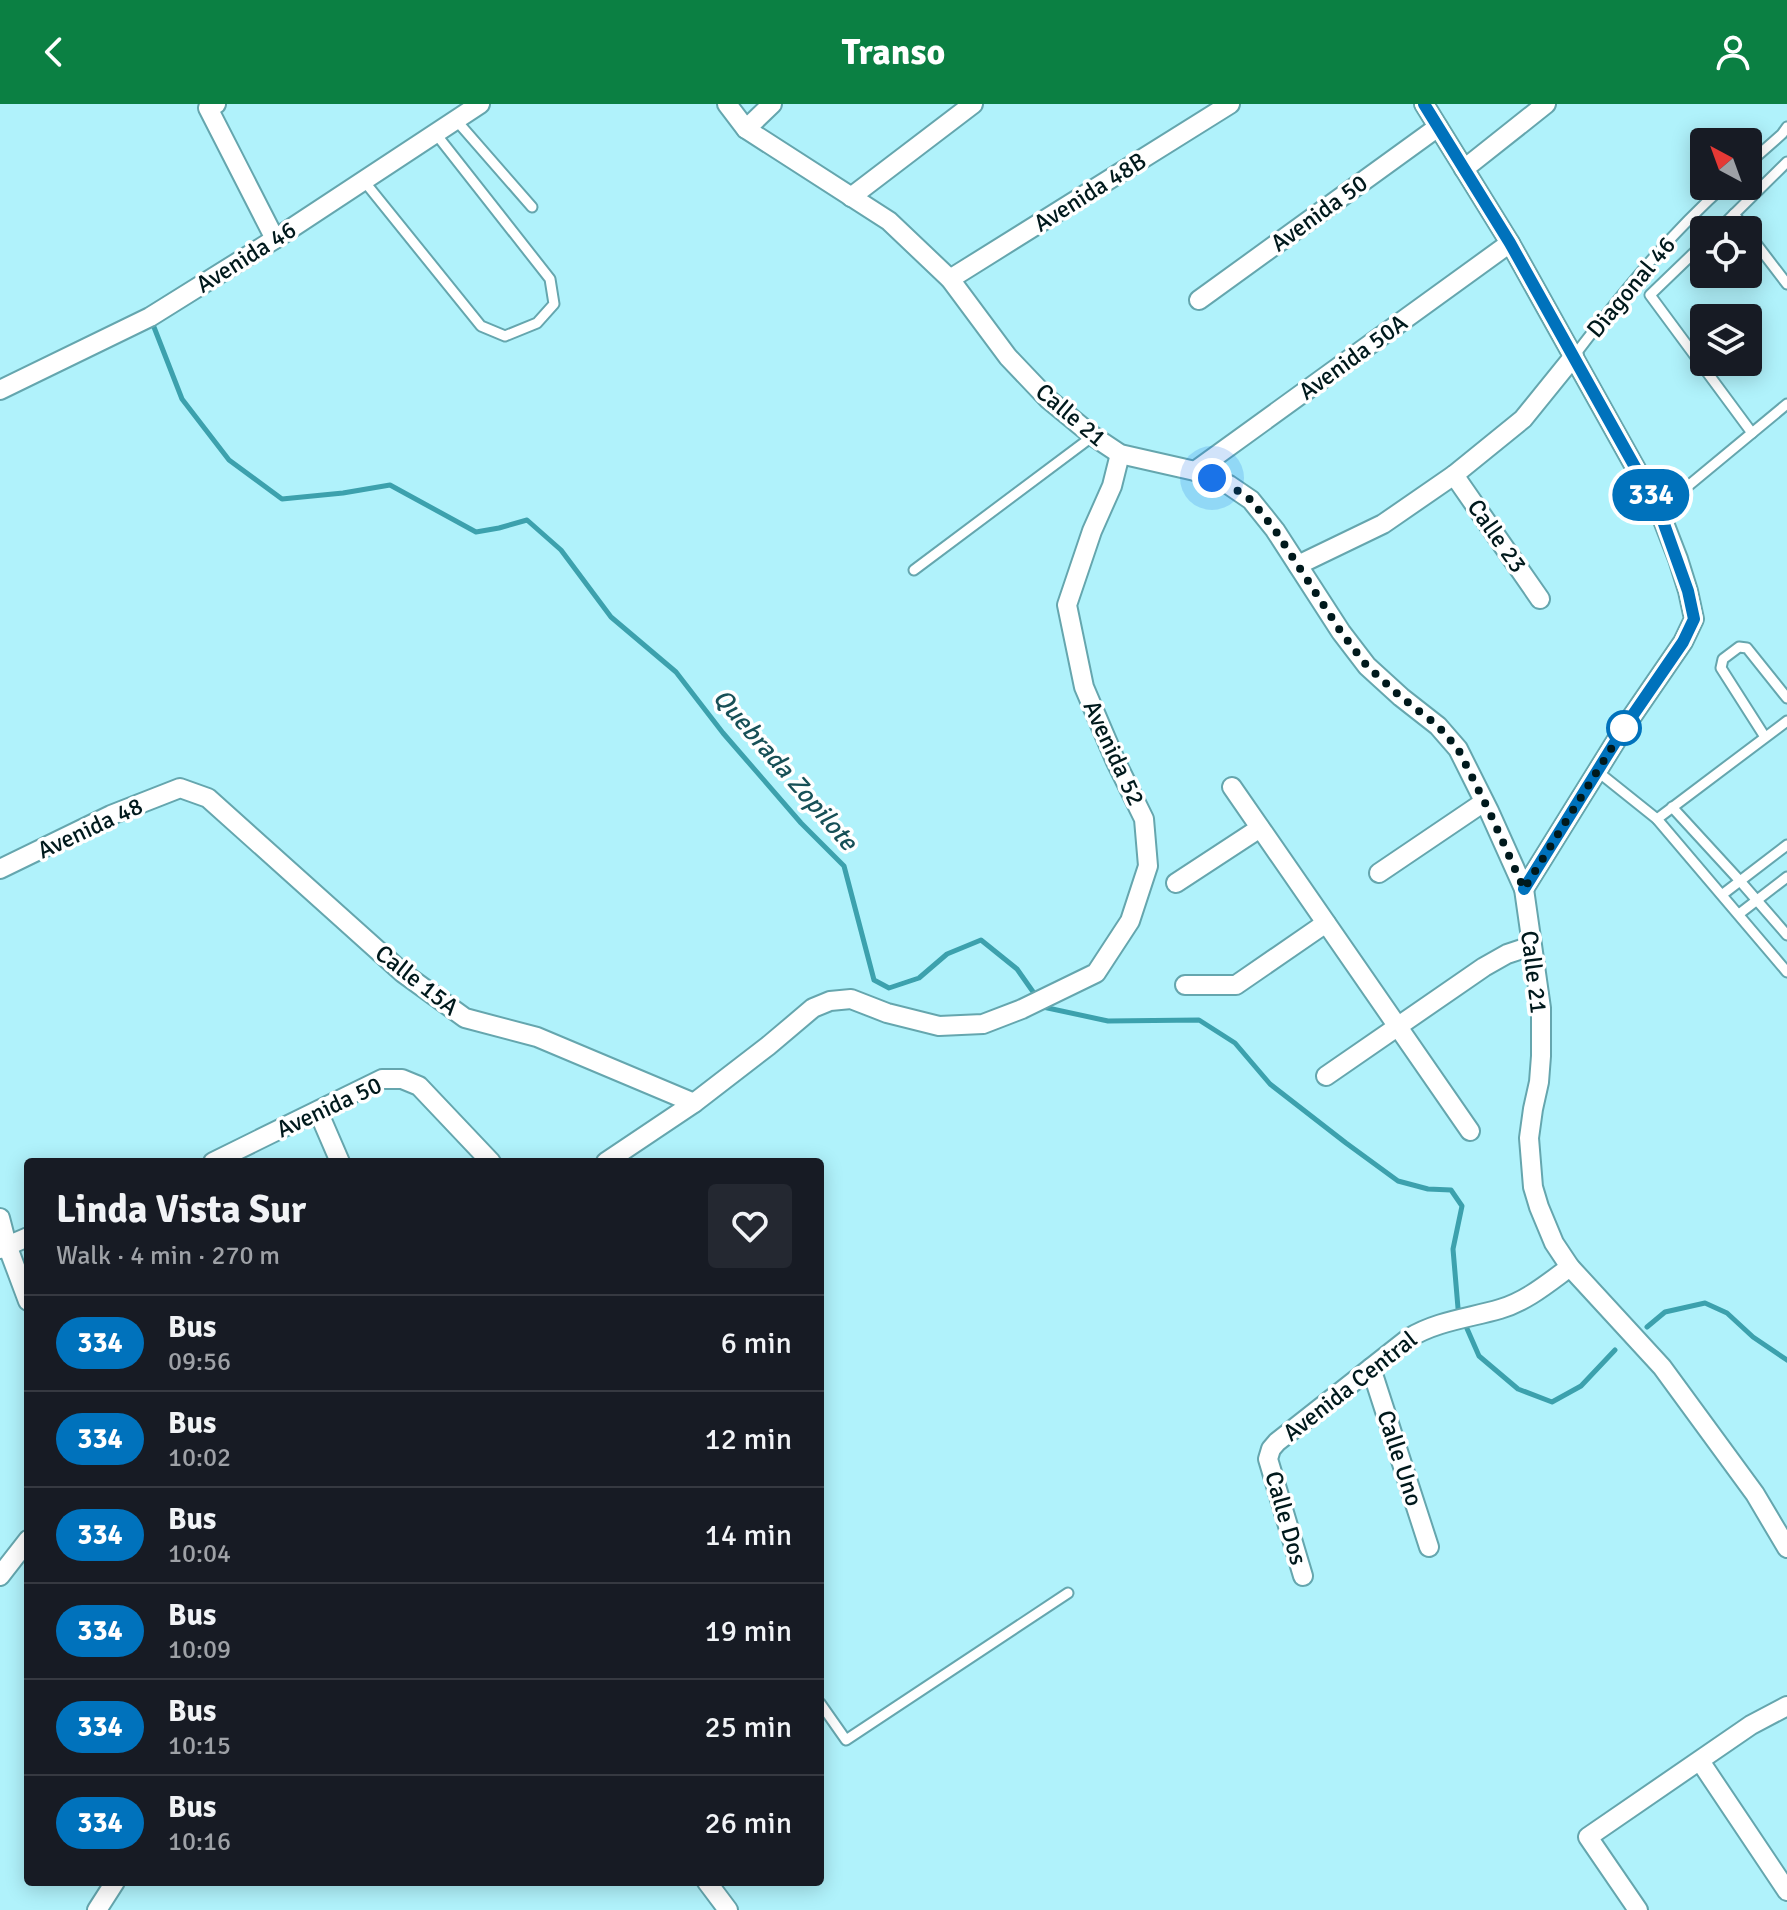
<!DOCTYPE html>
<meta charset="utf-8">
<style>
body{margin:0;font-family:Signika,sans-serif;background:#242831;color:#f1f3f6;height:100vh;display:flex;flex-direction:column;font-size:30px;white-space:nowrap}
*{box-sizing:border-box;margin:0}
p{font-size:26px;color:#9ea1a6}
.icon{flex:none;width:44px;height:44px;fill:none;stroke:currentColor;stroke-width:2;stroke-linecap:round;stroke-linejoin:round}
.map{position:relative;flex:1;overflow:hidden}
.drawer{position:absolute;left:24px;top:1054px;width:800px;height:728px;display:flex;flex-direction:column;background:#171b24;border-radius:8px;box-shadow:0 4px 20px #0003}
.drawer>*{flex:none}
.badge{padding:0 16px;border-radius:26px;font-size:28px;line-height:52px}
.needle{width:52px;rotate:319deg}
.fabs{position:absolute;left:1690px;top:24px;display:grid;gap:16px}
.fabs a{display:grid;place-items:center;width:72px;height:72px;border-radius:8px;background:#171b24;box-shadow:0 4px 20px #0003;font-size:40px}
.you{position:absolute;width:40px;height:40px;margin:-20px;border:6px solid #fff;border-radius:50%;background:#1a73e8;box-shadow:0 0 0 12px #1a73e833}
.map>.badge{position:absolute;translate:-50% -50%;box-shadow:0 0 0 4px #fff}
.round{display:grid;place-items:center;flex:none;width:84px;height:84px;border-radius:8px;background:#242831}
.head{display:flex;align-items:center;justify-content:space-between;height:136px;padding:0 32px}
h1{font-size:38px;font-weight:700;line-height:60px}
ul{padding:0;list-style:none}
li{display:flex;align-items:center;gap:24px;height:96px;padding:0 32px;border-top:2px solid #363941}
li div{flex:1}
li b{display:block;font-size:30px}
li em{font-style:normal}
li .badge{min-width:88px;font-weight:700;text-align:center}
header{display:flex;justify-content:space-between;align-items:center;height:104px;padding:0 32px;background:#0b8043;color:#fff;font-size:36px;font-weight:700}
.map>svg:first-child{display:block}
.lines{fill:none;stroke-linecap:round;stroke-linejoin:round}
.stream{stroke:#3ca1ad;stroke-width:5}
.lane-casing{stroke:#65a6ae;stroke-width:13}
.street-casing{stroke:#65a6ae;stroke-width:22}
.lane{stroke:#fff;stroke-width:9}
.street{stroke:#fff;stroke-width:18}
.line-casing{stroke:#fff;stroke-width:18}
.line{stroke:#0072bc;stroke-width:12}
.walk{stroke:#00191c;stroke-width:8;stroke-dasharray:0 14.4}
.stop-dot{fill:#fff;stroke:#0072bc;stroke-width:4}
.labels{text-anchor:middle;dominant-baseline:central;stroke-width:7;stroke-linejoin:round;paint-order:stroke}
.street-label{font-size:24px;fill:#00191c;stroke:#fff}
.water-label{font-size:26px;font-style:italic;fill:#175057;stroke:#fff}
</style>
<header><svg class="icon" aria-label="back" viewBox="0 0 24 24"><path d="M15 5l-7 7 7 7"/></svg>Transo<svg class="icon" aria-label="person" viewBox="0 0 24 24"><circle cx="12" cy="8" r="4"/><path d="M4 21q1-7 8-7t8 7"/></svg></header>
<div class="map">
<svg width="1787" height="1806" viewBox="0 0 1787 1806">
<rect width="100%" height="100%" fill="#b0f2fb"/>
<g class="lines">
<g class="stream">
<polyline points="152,218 182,295 229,356 282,395 343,389 390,381 476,428 499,424 527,416 561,446 611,513 676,568 723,629 801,719 844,762 874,876 889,884 919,874 947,850 981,836 1017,865 1036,892"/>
<polyline points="1042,900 1043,903 1108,917 1199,916 1235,939 1270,980 1346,1039 1398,1077 1428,1085 1451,1086 1462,1102 1453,1145 1458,1204 1479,1252 1518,1285 1552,1298 1581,1282 1615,1246"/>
<polyline points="1647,1223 1665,1208 1705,1199 1727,1209 1753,1233 1787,1256"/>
</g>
<defs>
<g id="lane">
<polyline points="456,16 532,103"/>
<polyline points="1748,60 1782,30 1787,23"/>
<polyline points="364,77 481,222 505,232 537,219 554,200 550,175 436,30"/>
<polyline points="1734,110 1746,126"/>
<polyline points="1718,126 1787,58"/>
<polyline points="1748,129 1787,180"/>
<polyline points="1704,139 1650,191 1752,329"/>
<path d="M1574,252c46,-60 93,-119 150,-170"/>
<polyline points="1659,406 1787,300"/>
<polyline points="914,466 1093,332"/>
<polyline points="1765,633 1721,564 1723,555 1739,543 1747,544 1787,594"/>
<polyline points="1597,667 1657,715 1787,868"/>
<polyline points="1672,703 1740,777 1787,831"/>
<polyline points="1657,715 1787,617"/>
<polyline points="1723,790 1787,741"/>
<polyline points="1739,810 1787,773"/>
<polyline points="820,1599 846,1636 1068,1489"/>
</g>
<g id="street">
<polyline points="216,0 208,4 275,135"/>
<polyline points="727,0 746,25 889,117 950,175 1008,253 1048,295 1093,332 1120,350 1195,367 1229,381 1251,396 1275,426 1341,528 1367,562 1401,593 1438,622 1458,645 1489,707 1524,785 1541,904 1541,952 1539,978 1533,1005 1529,1034 1533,1083 1539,1103 1554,1139 1570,1163 1662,1263 1755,1390 1787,1444"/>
<polyline points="1424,0 1510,139 1659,406 1678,455 1688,487 1694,515 1683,538 1624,624 1524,785"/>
<polyline points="746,25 772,0"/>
<polyline points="1464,65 1546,0"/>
<polyline points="851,93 973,0"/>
<polyline points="950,175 1230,0"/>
<polyline points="1199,196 1438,23"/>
<polyline points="0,286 150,213 275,135 480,0"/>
<polyline points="1195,367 1510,139"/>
<polyline points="1454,371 1540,495"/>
<polyline points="1298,461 1383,420 1454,371 1523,315 1574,252"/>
<polyline points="1232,683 1470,1027"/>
<polyline points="0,765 111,711 180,684 208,694 403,869 465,914 537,933 694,999"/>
<polyline points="1379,769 1484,698"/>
<polyline points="1176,779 1260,724"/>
<polyline points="1185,881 1236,881 1326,819"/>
<polyline points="1326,972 1484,863 1507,850 1531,842"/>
<polyline points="318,1007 340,1058"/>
<polyline points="213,1058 382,975 402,975 419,982 491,1058"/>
<polyline points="606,1058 694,999 768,942 813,904 830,897 851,895 887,909 939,922 983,920 1022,905 1096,869 1130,817 1148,762 1144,715 1116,658 1084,583 1067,501 1092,427 1112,382 1120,350"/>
<polyline points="0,1114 7,1141 28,1197"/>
<polyline points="0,1145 28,1133"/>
<polyline points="1371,1264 1429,1443"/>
<polyline points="0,1472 28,1436"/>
<path d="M1303,1472l-35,-117 3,-10 6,-7 132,-104c28,-17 60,-20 91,-29 27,-8 48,-26 70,-42"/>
<polyline points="1700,1657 1787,1787"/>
<polyline points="707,1778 728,1806"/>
<polyline points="97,1806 115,1778"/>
<polyline points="1638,1806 1588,1733 1751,1621 1787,1602"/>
</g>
</defs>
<use href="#lane" class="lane-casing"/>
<use href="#street" class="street-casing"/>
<use href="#lane" class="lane"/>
<use href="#street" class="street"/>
</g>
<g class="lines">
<defs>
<polyline id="line" points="1424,0 1510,139 1659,406 1688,487 1694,515 1683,538 1624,624 1524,785"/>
</defs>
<use href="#line" class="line-casing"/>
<use href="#line" class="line"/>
<polyline class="walk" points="1212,374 1229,381 1251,396 1275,426 1341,528 1367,562 1401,593 1438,622 1458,645 1489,707 1524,785 1624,624"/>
</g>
<circle class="stop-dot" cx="1624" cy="624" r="16"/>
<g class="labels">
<g class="street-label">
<text transform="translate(1090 88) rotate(-32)">Avenida 48B</text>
<text transform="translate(1319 109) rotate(-36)">Avenida 50</text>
<text transform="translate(246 153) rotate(-32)">Avenida 46</text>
<text transform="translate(1631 183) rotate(-50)">Diagonal 46</text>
<text transform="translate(1353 253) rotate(-36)">Avenida 50A</text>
<text transform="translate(1071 311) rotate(40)">Calle 21</text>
<text transform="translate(1497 432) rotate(55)">Calle 23</text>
<text transform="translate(1114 649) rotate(65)">Avenida 52</text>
<text transform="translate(90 724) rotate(-25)">Avenida 48</text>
<text transform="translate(1534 868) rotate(83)">Calle 21</text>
<text transform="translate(417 876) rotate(38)">Calle 15A</text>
<text transform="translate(329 1003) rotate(-25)">Avenida 50</text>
<text transform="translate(1350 1282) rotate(-38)">Avenida Central</text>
<text transform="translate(1400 1354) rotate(72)">Calle Uno</text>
<text transform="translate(1286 1414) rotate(74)">Calle Dos</text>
</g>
<g class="water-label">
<text transform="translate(785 666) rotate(49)">Quebrada Zopilote</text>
</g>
</g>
</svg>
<div class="fabs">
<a><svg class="needle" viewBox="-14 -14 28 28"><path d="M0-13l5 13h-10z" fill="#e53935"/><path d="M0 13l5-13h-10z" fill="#9ea1a6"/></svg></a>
<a><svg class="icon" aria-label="locate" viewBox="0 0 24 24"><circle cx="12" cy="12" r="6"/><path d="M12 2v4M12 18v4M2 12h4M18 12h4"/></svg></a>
<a><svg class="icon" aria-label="layers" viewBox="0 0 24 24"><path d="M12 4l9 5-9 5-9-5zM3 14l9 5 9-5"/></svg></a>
</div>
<div class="you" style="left:1212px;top:374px"></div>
<b class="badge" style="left:1651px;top:391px;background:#0072bc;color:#fff">334</b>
<section class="drawer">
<div class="head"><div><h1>Linda Vista Sur</h1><p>Walk · 4 min · 270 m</p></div><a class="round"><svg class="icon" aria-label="heart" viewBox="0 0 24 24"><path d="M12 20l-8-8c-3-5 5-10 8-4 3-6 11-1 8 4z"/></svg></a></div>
<ul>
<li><span class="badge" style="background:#0072bc;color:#fff">334</span><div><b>Bus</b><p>09:56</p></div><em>6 min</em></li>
<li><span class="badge" style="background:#0072bc;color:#fff">334</span><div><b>Bus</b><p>10:02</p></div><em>12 min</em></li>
<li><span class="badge" style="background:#0072bc;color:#fff">334</span><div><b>Bus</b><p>10:04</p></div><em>14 min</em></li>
<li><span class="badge" style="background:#0072bc;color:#fff">334</span><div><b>Bus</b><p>10:09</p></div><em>19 min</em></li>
<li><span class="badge" style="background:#0072bc;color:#fff">334</span><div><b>Bus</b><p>10:15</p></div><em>25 min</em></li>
<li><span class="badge" style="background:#0072bc;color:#fff">334</span><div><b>Bus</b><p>10:16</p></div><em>26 min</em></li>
</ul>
</section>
</div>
